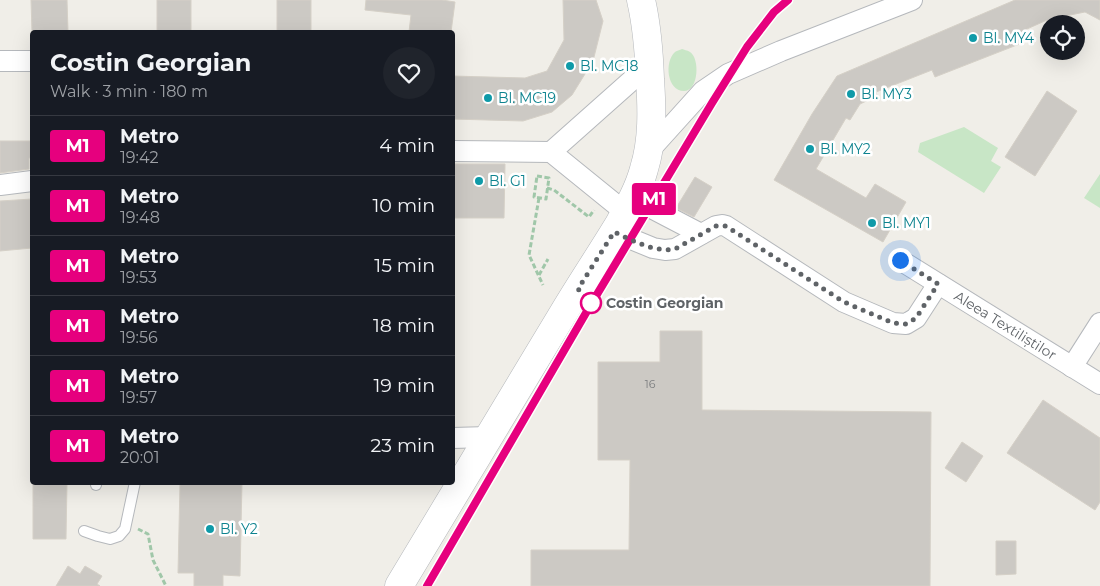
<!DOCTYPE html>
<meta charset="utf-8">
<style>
body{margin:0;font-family:Montserrat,sans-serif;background:#20242c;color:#f1f3f6;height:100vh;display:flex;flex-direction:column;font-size:19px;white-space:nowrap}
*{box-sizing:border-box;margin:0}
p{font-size:16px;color:#9ea1a6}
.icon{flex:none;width:28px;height:28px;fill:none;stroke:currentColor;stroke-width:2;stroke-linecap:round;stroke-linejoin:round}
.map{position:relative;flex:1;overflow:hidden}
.sheet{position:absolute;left:30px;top:30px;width:425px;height:455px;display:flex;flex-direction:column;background:#171b24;border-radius:5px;box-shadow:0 5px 20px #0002}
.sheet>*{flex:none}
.badge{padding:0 10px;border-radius:4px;font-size:18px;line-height:32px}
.fabs{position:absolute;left:1040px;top:15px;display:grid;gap:10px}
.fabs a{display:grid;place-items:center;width:45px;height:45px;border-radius:50%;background:#171b24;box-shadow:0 5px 20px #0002;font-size:25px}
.you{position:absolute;width:25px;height:25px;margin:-12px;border:4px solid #fff;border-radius:50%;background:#1a73e8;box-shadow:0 0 0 8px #1a73e833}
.map>.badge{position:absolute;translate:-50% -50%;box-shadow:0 0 0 2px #fff}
.round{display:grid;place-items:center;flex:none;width:52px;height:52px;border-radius:26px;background:#20242c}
.summary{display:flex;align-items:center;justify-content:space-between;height:85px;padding:0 20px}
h1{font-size:24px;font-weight:700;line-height:38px}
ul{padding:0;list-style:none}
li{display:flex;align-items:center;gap:15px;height:60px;padding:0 20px;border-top:1px solid #363941}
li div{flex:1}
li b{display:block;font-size:19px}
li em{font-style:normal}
li .badge{min-width:55px;font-weight:700;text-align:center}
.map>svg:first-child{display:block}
.green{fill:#c8e6c6}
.building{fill:#ccc9c4;stroke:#d5d0c7}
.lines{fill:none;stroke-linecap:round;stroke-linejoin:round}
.service-casing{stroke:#b5b8bc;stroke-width:12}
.minor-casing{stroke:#b5b8bc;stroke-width:22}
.secondary-casing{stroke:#b4b7bb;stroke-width:29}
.path{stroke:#a0c7a9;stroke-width:3;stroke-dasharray:5 2.5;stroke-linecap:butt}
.service{stroke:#fff;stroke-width:10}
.minor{stroke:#fff;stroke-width:20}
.secondary{stroke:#fff;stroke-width:28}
.line-casing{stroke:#fff;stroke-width:11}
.line{stroke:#e6007e;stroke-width:8}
.walk{stroke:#5f6367;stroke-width:5;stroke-dasharray:0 9}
.culture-dot{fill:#0f9aa8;stroke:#fff;stroke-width:2}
.stop-dot{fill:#fff;stroke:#e6007e;stroke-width:2.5}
.labels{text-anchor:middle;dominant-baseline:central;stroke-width:5;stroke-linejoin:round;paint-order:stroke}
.number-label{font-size:11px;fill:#7a7c7e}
.culture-label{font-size:14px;fill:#0d838f;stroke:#fff;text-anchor:start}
.stop-label{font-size:14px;font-weight:bold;fill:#5f6367;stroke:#fff;text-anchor:start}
.street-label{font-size:14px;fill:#5f6367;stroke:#fff}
</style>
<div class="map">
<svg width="1100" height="586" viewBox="0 0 1100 586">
<rect width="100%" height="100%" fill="#f0eee8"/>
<g class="green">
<path d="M682,49c2,1 5,1 8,3 10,6 9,39 -6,39 -17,0 -20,-29 -9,-39 1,-1 5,-2 7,-3z"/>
<polygon points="964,127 998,148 991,161 1001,167 984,193 918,152 920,143"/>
<polygon points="1100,174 1100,208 1084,198"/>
</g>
<g class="building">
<polygon points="31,0 67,0 68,32 32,32"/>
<rect x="157" y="0" width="34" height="32"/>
<rect x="277" y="0" width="34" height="32"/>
<polygon points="366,0 442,0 455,2 451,32 409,32 411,15 365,10"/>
<polygon points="563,0 596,0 603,21 593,61 572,95 552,112 523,121 452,119 452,76 525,78 547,71 564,40"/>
<polygon points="1015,0 1100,0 1100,20 1085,12 1070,15 1048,23 1047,20 1018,33 1022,43 935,77 932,70 876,92 877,96 860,104 850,120 846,118 816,169 866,198 875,184 906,202 883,242 774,180 812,114 837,76"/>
<polygon points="1047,91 1077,111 1035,176 1005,157"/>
<polygon points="0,141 32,141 32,158 29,158 29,169 0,173"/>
<polygon points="454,164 505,164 504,218 452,218"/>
<polygon points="695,177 712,187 694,217 676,208"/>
<polygon points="32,199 32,248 0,251 0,201"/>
<polygon points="660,331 702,331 702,410 931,412 930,586 531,586 531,550 629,550 630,460 598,460 598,362 660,362"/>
<polygon points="1043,400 1100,438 1100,502 1095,510 1007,453"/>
<polygon points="962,442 983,456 966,482 945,468"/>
<polygon points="33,482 67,482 66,539 33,539"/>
<polygon points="200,482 242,482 240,576 223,575 223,586 194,586 194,573 178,573 180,484 200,484"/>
<polygon points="996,541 1016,541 1016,574 996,575"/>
<polygon points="68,566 80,574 85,566 102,576 97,584 100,586 56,586"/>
</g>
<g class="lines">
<defs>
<g id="service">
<polyline points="96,485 96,482"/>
<polyline points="84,531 98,536 110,539 119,536 125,529 135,482"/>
</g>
<g id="minor">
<polyline points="0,61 32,61"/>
<polyline points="452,151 551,152 625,212"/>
<polyline points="551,152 650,64"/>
<polyline points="648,152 703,91 728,74 781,51 912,0"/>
<polyline points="0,185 32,181"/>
<polyline points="632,198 701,234"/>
<polyline points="614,232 653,248 665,250 675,249 716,226 722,225 726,226 844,302 893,323 906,324 916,318 938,284"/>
<path id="s1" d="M900,260l200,124"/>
<polyline points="1072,367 1100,323"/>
<polyline points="452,438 489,437"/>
</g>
<path id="secondary" d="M399,586c56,-93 112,-186 168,-279 17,-28 35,-55 52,-83 10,-18 20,-36 25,-55 9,-29 8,-60 6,-90 -1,-27 -3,-53 -9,-79"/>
</defs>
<use href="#service" class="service-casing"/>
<use href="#minor" class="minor-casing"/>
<use href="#secondary" class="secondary-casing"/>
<g class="path">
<polygon points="537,176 549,178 546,199 534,197"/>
<polyline points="547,188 554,190 589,217 594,210"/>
<polyline points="539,198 529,255 543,285"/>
<polyline points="539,275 548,259"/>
<polyline points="138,529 148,534 153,560 166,586"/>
</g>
<use href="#service" class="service"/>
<use href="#minor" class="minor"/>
<use href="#secondary" class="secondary"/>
</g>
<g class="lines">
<defs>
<polyline id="line" points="427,586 590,306 712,103 747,47 774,12 788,0"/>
</defs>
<use href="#line" class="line-casing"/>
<use href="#line" class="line"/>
<path class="walk" d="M591,303l-13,-14 36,-57c18,8 41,21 61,17l41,-23h10l118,76 49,21 13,1 10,-6 22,-34 -38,-24"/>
</g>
<g class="culture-dot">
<circle cx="973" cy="38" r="5"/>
<circle cx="570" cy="66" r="5"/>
<circle cx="851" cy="94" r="5"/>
<circle cx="488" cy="98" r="5"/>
<circle cx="810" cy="149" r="5"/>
<circle cx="479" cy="181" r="5"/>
<circle cx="872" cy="223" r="5"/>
<circle cx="210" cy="529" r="5"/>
</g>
<circle class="stop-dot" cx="591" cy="303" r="10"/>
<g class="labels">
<g class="number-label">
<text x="650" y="384">16</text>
</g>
<g class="culture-label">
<text x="983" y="38">Bl. MY4</text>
<text x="580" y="66">Bl. MC18</text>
<text x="861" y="94">Bl. MY3</text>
<text x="498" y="98">Bl. MC19</text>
<text x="820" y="149">Bl. MY2</text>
<text x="489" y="181">Bl. G1</text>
<text x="882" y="223">Bl. MY1</text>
<text x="220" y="529">Bl. Y2</text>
</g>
<g class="stop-label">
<text x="606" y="303">Costin Georgian</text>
</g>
<g class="street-label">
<text stroke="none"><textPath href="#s1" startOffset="124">Aleea Textiliștilor</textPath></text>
</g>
</g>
</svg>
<div class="fabs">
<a><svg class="icon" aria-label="locate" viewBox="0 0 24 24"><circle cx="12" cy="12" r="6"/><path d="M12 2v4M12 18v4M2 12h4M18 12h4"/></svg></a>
</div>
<div class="you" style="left:900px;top:260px"></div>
<b class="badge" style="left:654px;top:199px;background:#e6007e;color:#fff">M1</b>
<section class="sheet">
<div class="summary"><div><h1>Costin Georgian</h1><p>Walk · 3 min · 180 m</p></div><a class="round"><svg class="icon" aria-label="heart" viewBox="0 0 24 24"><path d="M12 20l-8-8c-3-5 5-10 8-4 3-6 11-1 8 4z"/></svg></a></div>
<ul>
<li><span class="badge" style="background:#e6007e;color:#fff">M1</span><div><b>Metro</b><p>19:42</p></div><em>4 min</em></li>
<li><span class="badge" style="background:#e6007e;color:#fff">M1</span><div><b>Metro</b><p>19:48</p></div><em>10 min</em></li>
<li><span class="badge" style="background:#e6007e;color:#fff">M1</span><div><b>Metro</b><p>19:53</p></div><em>15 min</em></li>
<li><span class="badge" style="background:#e6007e;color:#fff">M1</span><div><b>Metro</b><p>19:56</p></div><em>18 min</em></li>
<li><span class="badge" style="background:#e6007e;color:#fff">M1</span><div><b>Metro</b><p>19:57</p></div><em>19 min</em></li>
<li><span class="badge" style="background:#e6007e;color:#fff">M1</span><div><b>Metro</b><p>20:01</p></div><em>23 min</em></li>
</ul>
</section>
</div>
